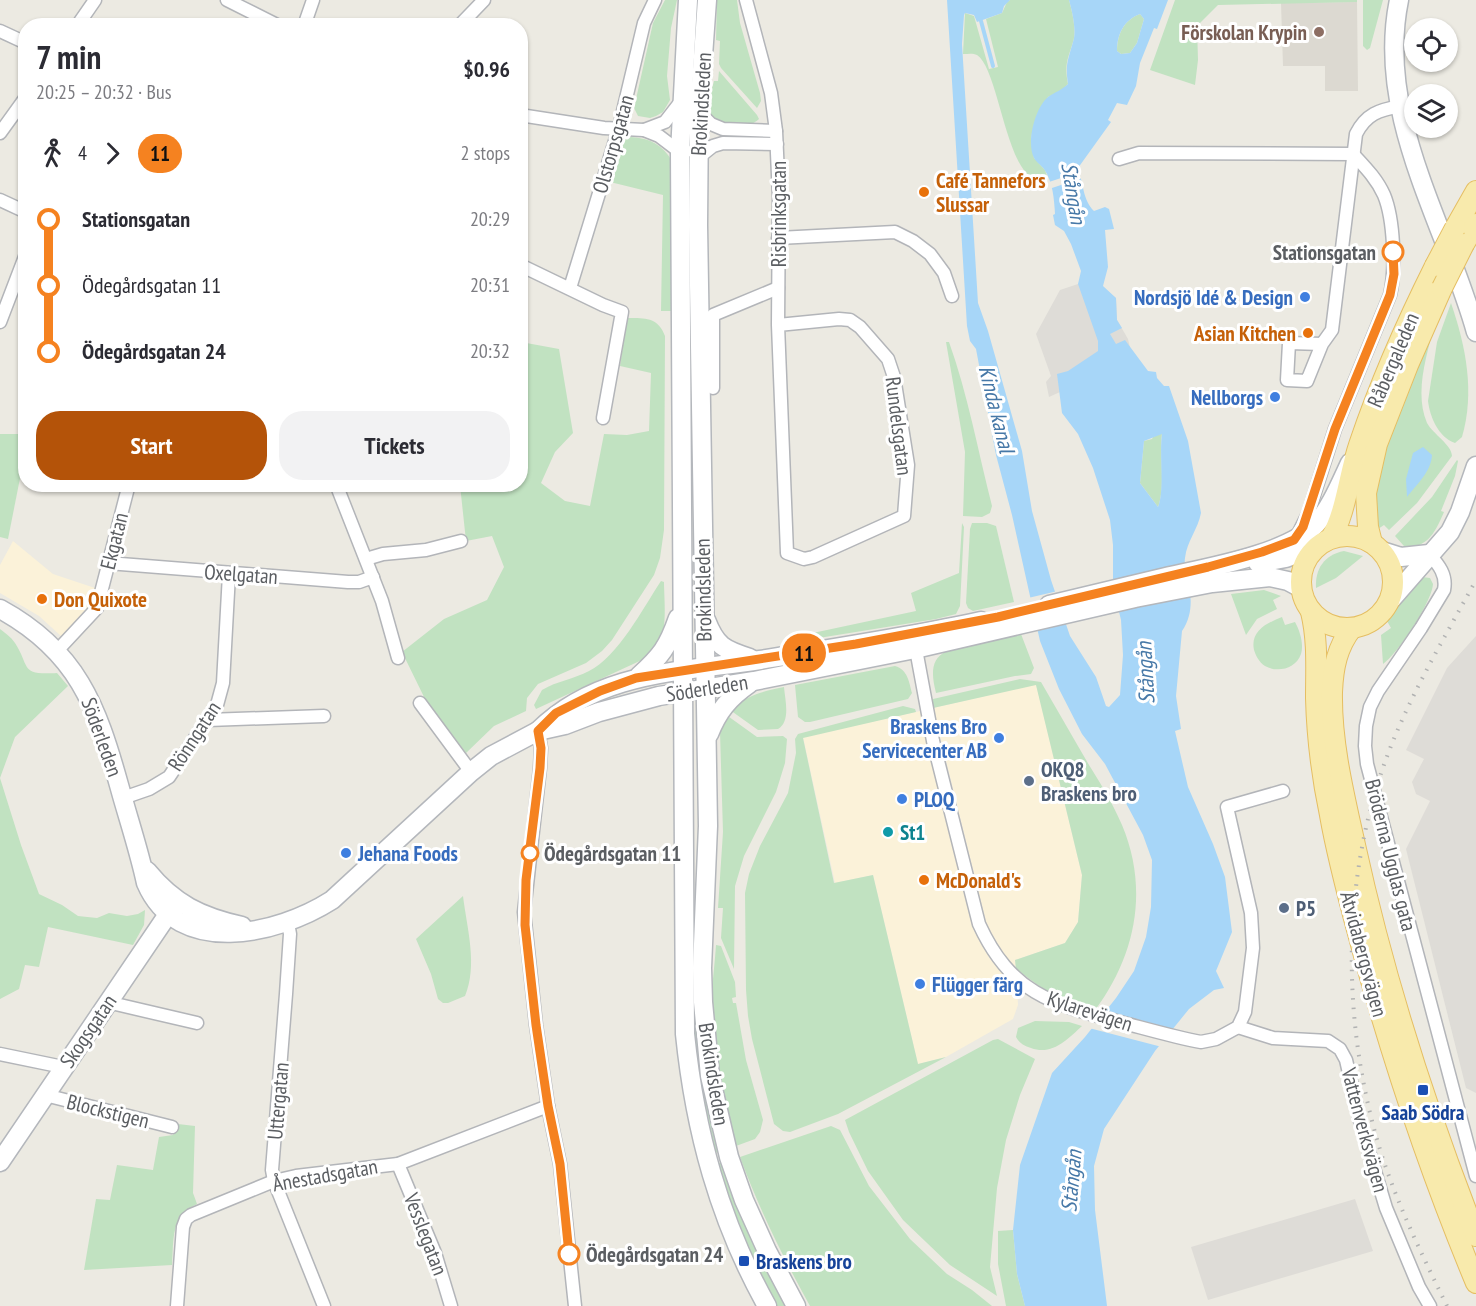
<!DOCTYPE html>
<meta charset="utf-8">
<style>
body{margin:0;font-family:"PT Sans Narrow",sans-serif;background:#f2f2f3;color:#2b2b33;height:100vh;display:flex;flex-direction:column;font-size:22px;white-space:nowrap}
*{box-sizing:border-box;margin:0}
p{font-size:20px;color:#7c7c81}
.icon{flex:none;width:33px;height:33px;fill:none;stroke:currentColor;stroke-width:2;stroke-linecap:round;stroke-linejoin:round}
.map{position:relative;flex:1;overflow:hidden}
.drawer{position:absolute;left:18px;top:18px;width:510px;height:474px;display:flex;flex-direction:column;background:#fff;border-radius:24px;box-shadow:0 2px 4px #0004}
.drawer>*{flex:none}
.badge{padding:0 12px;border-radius:20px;font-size:21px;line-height:39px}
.buttons{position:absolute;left:1404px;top:18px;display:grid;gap:12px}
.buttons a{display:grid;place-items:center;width:54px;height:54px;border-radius:50%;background:#fff;box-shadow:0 2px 4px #0004;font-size:30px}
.map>.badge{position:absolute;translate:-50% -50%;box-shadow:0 0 0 3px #fff}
.legs{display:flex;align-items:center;gap:9px;height:66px;padding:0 18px;font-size:20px}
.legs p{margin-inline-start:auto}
.overview{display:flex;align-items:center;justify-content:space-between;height:102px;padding:0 18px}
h1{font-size:33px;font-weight:600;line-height:45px}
.cta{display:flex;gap:12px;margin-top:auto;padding:12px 18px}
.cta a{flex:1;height:69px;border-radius:24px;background:#b45309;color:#fff;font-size:24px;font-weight:600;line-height:69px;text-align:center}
.cta a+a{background:#f2f2f3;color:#2b2b33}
ul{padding:0 18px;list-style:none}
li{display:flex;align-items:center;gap:21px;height:66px;font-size:22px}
li i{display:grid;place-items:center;width:9px;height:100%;margin:0 8px;background:currentColor}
li i::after{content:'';width:15px;height:15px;margin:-8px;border:4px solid;border-radius:50%;background:#fff}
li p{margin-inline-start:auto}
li:first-child i{background:linear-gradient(#0000 50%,currentColor 0)}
li:last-child i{background:linear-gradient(currentColor 50%,#0000 0)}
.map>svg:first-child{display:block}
.commercial{fill:#fbf2d9}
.industrial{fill:#dedcd7}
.education{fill:#dcd9d1}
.green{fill:#c1e2c1}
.water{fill:#a7d6f8;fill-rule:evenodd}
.pier{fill:#eceae2}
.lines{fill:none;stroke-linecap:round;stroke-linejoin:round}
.stream{stroke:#a7d6f8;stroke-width:4}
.street-casing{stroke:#b3b5b9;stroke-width:15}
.secondary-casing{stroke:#b4b7bc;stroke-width:21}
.primary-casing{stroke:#e5be62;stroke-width:22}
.street{stroke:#fff;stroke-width:12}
.secondary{stroke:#fff;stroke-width:18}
.primary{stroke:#f8eaac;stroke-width:20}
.rail{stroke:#b1b2b2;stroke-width:4;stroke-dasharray:1.5 8;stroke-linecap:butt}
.primary-bridge-casing{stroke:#e5be62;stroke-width:22;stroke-linecap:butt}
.primary-bridge{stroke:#f8eaac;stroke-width:20}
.line-1-casing{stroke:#fff;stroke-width:14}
.line-1{stroke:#f58220;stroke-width:9}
.education-dot{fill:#8d6e63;stroke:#fff;stroke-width:2}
.food-dot{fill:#e8710a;stroke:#fff;stroke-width:2}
.stop-1-dot{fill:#fff;stroke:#f58220;stroke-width:3}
.shop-dot{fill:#3f7fe0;stroke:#fff;stroke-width:2}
.service-dot{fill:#5c6f8a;stroke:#fff;stroke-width:2}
.culture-dot{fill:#0f9aa8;stroke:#fff;stroke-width:2}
.transit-dot{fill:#1a4fb4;stroke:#fff;stroke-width:2}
.labels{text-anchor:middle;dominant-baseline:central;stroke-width:6;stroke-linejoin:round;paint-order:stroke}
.education-label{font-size:21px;font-weight:bold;fill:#785e54;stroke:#fff;text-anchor:end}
.street-label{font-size:21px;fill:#5b5e62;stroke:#fff}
.food-label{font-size:21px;font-weight:bold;fill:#c56008;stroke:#fff;text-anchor:start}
.stop-label{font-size:21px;font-weight:bold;fill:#5b5e62;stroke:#fff;text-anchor:start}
.shop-label{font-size:21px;font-weight:bold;fill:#366cbe;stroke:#fff;text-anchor:end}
.service-label{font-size:21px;font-weight:bold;fill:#4e5e75;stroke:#fff;text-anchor:start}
.culture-label{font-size:21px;font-weight:bold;fill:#0d838f;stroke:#fff;text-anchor:start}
.transit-label{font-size:21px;font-weight:bold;fill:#164399;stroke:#fff}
.water-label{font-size:22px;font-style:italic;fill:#4678a7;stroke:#fff}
</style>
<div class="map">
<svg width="1476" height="1306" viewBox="0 0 1476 1306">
<rect width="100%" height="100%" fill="#eceae2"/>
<g class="commercial">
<polygon points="13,541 53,574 95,588 89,606 62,637 39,616 0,593 0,565"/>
<polygon points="1036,684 1082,875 1078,922 1065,943 1015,960 1016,969 1009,963 993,939 986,922 933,708"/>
<polygon points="920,711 972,925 990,959 1017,986 1018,1005 1013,1019 946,1057 918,1064 873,875 835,883 803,737"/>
</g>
<g class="industrial">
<polygon points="1078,284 1104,288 1116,298 1117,320 1128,339 1130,348 1059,382 1060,392 1049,397 1046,382 1051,376 1036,334 1060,290"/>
<polygon points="1476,636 1476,1093 1466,1088 1406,849 1430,801 1416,794 1412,782 1424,759 1406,750 1447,668"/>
<polygon points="1355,1199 1373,1251 1208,1300 1191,1247"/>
</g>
<polygon class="education" points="1357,2 1358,91 1325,91 1325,66 1283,66 1281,3"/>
<g class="green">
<polygon points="665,0 677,0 671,28 667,76 670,100 663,112 656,116 650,118 638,116 634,108 653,23"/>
<polygon points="717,0 737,0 740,23 760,93 761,101 757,108 721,68 719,64 720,41 716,40"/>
<path d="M1010,0h59c3,11 8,31 4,42 -5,17 -9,22 -5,42l-7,7 -13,6 -16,36 -1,7 3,18 11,12 3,9c-41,17 -47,-109 -71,-124 -4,-2 -9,-1 -14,-1l2,-41 9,3 15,53 9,-2 -12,-48 16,-6 5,-11z"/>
<polygon points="1175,0 1357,0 1357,2 1218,5 1197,26 1198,60 1195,85 1150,70"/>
<polygon points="1363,0 1383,0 1370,48 1367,50 1363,46"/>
<path d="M1140,14l4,5 -7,24 -7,10 -9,1 -4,-3c0,-17 7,-31 23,-37z"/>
<path d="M719,71l38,44 2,4c-12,12 -47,11 -51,-10 -1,-9 4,-20 6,-28h4z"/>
<path d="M631,137c19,1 32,8 41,24l1,150h-12l2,-116 -53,-13 13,-42z"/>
<path d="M1451,303c15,44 24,89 11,134l-7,6c-17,-6 -25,-26 -27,-42l9,-59z"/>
<path d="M627,318c18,0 31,-1 38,18l-1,194 -4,28 -6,17 -42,65 -10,11 -16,12 -48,21 -11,14 -1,13 -32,15 -28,27 -40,-52 -24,-49 42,-33 43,-19 17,-33 -12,-31 -26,5 -6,-56 60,-1 1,-142 38,7 14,84 -18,19 -14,31 24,18 25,5 14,-72 23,1 22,-4 2,-58 -31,-7z"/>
<path d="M1434,325c-7,31 -20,67 -7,98 6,11 25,22 25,33l-35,47 -28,27 -5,-5 -6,4 -3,-22v-20l11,-45z"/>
<path d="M946,342h3c19,53 29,109 43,164l-2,7 -8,4 -19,-1 2,-64z"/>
<path d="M1162,433c-3,23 4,54 -4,74l-18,-24 4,-42 8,-2 1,-2z"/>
<polygon points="0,434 25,434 25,453 8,539 0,537"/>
<path d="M1457,460l1,1 -3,15 -14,35 3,1c-11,25 -16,34 -44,38l4,-4 -9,-10 37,-39z"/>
<polygon points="962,523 964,527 960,606 956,614 936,619 794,642 794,637 916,611 911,593 959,573"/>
<polygon points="972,523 987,523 996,526 1014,602 973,611 968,608 966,603 970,529"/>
<path d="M1344,551l19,5 -27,22 -20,10c-1,-19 8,-33 28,-37z"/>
<path d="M1422,577l8,1 3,6c-1,18 -36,71 -50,80l-2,-29 10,-7 -4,-7 24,-36z"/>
<path d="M661,581l3,1c0,16 4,51 -6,63 -3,5 -9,10 -14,14l-108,50 -2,-4 8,-15c15,-9 32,-11 47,-19 29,-14 54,-63 72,-90z"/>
<polygon points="1264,590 1281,596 1273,600 1277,609 1257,619 1246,635 1231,594"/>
<path d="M1282,617l3,8 10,-3c5,9 9,22 6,32 -5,15 -24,19 -36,12 -6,-4 -9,-10 -11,-16 -4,-19 13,-27 28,-33z"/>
<path d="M0,629c5,4 11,8 15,14 16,25 4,32 42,30l11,13 -53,51 -15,41 21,67 18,49 23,11 16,11 19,2 12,-5 18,3 11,-2 7,-4 -1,15 -11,20 -85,-18 -9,40 -14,-2 -6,24 -19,10z"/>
<path d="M1021,634l13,34 -3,6 -16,2 -79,17c-4,-16 -7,-34 11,-42z"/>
<path d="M895,666c13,4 14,16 17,27l-4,6 -98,23h-5l-7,-5 -3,-32z"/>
<path d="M1020,679l21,3c16,28 32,55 48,83 12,19 24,39 33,60 27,64 14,130 -27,185l-45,-16 -34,-25 -1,-9 50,-17 13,-21 4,-47 -46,-190 -103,23v-9z"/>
<path d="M784,687c1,13 7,34 -6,42l-20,1 -28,-20c19,-16 31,-18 54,-23z"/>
<polygon points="903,706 915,709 916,712 803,738 834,883 873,875 918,1064 946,1057 838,1114 790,1132 783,1131 774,1124 752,1039 748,1016 746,990 745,893 749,874 760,846 788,793 796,753 795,739 798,734"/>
<polygon points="725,714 757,737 783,736 787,739 785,763 776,792 744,856 735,886 734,969 721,938 723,908 718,908 723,832 720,732"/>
<path d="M463,896c4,33 15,69 2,100l-17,7h-5l-5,-4 -7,-25 -15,-35z"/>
<path d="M716,945l5,1 14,36 1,15 -4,1 1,5h3l10,57 17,60 -3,12 -5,7 -19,7c-11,-46 -25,-108 -24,-155 1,-15 3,-30 4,-46z"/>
<polygon points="691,1003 696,1004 704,1086 719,1152 713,1153 698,1080"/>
<path d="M1035,1021l34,1 13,4c-14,13 -30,30 -51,22 -6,-2 -11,-4 -15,-11l2,-9z"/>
<polygon points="998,1039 1035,1059 1020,1095 1006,1140 997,1188 990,1267 997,1296 950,1265 903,1220 868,1171 849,1132 845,1120 993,1040"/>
<path d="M178,1124l17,2 -2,67 4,11c-27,12 -23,36 -25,61l-88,5 12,-71 14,1 7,-35 36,5 6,-33 14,-2z"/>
<path d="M831,1126l9,4 29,56 41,53 37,35 25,16 20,16h-182c-27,-49 -51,-97 -70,-149z"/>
<polygon points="722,1162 753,1242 785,1306 777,1306 747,1246 716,1164"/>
<polygon points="1013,1230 1017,1274 1025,1306 1006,1306 998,1264 998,1231"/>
</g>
<g class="water">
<path d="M947,0h63l-6,6 -2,7 -25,9 -3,-7 -9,-2 -1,2 -2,29 16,259 10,28 34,120 10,60 19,69 19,56 26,41 10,29 3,1 11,-12 3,-40 -2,-35 -8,-33v-42l-3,-25 -17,-52 -15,-34 -16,-21 -5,-39 11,-3 30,-20v-10l-20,-57 3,-13 -10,-27 -7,-13 -9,-6 -2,-10 2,-1c-1,-15 -2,-32 -11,-45 -3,-4 -8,-7 -10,-11 -8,-16 1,-50 14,-61 7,-5 14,-7 20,-13 -3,-20 0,-24 5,-42 4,-11 -1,-31 -4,-42h99l-11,29 -3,-1 -14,35 -4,23 -9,19 -10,-2 -9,17 3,2 -33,46c5,14 5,33 16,43l11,-4 4,2 5,20 -9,1 3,37 -5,19 13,12 1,22 5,8 -12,6 6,10 9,-4 23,31 8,1 1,6 7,8h5l19,55 13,72c-3,16 -14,28 -16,45 -1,5 1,12 3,18 3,20 6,37 -6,55l-6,65 5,33 -6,2 13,56 25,57 12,33 7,55 -16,39 8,17 -10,2 -25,19 -34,42 -51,78 -10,37 1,44 12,96h-82l-8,-32 -4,-44 7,-65 32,-92 33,-36 31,-39 18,-27 12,-34 5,-30 1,-47 -9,-25 -38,-71 -23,-30 -23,-45 -19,-48 -28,-126 -16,-60 -20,-106 -6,-8 -3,-15zM1140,14l4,5 -7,24 -7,10 -9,1 -4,-3c0,-17 7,-31 23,-37zM1162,434c-3,21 3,55 -4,73l-18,-24 4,-42z"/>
<path d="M1423,447l9,8c-1,17 -15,29 -25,42l-1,-18 7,-26z"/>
</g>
<g class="pier">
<polygon points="1082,171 1085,177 1049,189 1046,183"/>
<polygon points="1058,591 1069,623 1035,631 1028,598"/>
<polygon points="1102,1011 1175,1031 1162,1047 1089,1028"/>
</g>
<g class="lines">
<polyline class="stream" points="981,21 993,66"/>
<defs>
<g id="street">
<polyline points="227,0 279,26"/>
<polyline points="746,0 771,93 776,131 779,197 778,325 787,553 804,559 813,557 904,516 908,465 894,377 888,359 860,327 850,320 839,319 778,325"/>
<polyline points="77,26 95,0"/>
<polyline points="304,26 313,0"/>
<polyline points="459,26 484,0"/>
<polyline points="0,31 26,43"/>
<polyline points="699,112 711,124 723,129 776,131"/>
<polyline points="520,115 604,128 644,130 659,136 680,152"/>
<polyline points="644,130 665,122 682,100"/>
<polyline points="0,133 26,97"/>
<polyline points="698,158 713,146 723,143 777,144"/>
<path d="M1119,159l20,-6 214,1c12,13 24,25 31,41 10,24 12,75 6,100l-55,134 -27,85 -10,20"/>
<polyline points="0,200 26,212"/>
<polyline points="778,238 895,232 913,241 930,254 944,273 952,296"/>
<polyline points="520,265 603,305 622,312 603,418"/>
<polyline points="570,288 619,128 644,23 655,0"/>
<polyline points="0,322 26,254"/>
<path d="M1322,344l-33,-1 -2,37 20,1 15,-37 10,-14 24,-196c10,-20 23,-24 44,-28"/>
<polyline points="713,388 713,315 778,288"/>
<polyline points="336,484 382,601 398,658"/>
<path d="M1429,554c10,11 18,21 15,36l-23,38 -43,63 -8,16 -4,19 -1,20 2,18 109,412"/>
<polyline points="366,559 383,554 426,550 461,541"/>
<polyline points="108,563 348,582 359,582 373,577"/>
<path d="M915,644l18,97 46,183c32,70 73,80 141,98 27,7 54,15 81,20l15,-3 22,-12 7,-15 8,-64 -2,-35 -24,-106 56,-16"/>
<polyline points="56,652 97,608 129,484"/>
<polyline points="420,703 471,772"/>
<polyline points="208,720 324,716"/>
<polyline points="538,731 541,748 540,768 524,912 536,1025 548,1106 560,1164 575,1306"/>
<polyline points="123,798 149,789 169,777 217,705 223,683 229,574"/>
<polyline points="288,923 290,934 286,994 272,1170 274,1181 324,1306"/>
<polyline points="107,1002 197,1023"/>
<polyline points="1238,1027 1273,1038 1328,1041 1340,1049 1346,1060 1361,1125 1386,1208 1419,1287 1430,1306"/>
<polyline points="0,1054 63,1067"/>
<polyline points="45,1095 172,1127"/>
<polyline points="398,1164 435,1253 451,1306"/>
<polyline points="177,1306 183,1227 186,1219 191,1215 274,1181 296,1176 398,1164 548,1106"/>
</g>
<g id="secondary">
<path d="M688,0l-8,152 5,882c10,97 34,186 82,272"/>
<polyline points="707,0 699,112 698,225 708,826 702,968 703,1002 710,1076 729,1157 744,1200 767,1251 796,1306"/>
<path d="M1399,0c-24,116 47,224 77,332"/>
<polyline points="1382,551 1401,557 1429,554"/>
<polyline points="1258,563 1286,558 1316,546"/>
<polyline points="1389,602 1450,532 1460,512 1476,466"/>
<path d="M1049,605c39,-9 78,-19 117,-28 40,-9 122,-23 150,-53 14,-15 25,-42 34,-61"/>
<path d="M0,609c77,42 97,97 119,176 9,33 20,65 27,98 32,75 131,52 186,17l139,-128 20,-16 47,-25 27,-6 34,-13 60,-16 95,-15 161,-32 220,-51 77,-15 58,-6 18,4 13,7"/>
<path d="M706,620c10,26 18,30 44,38"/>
<path d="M639,676c22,-20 29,-29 39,-58"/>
<path d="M538,731c61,-60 143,-59 222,-71 74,-12 148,-23 221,-39"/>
<path d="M709,734c9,-23 20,-36 40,-50"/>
<path d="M147,871c27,33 54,46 95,55"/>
<polyline points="0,1162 177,901"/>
</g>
<g id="primary">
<polyline points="1455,228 1476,191"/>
<polyline points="1464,244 1476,224"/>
<circle cx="1347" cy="582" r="46"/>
<path d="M1331,538c15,-25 18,-64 28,-93 21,-62 47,-121 76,-179"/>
<polyline points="1372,543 1368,527 1366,493 1377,444 1408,365 1442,288"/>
<path d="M1311,612c7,29 5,56 5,86 1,39 6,79 14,117 8,46 21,92 33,137 31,113 68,223 113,331"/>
<path d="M1352,628c-15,19 -19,40 -20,64 -1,51 12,103 23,153 29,133 71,264 121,391"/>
</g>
</defs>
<use href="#street" class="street-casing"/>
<use href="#secondary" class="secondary-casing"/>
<use href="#primary" class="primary-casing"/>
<use href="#street" class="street"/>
<use href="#secondary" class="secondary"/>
<use href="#primary" class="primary"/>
<path class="rail" d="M1447,1306c-24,-49 -48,-98 -65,-150 -42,-133 -42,-285 11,-415 23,-56 54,-108 83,-161"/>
<defs>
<g id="primary-bridge">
<polyline points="1435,266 1455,228"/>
<polyline points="1442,288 1464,244"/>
</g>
</defs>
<use href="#primary-bridge" class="primary-bridge-casing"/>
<use href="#primary-bridge" class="primary-bridge"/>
</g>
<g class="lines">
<defs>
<polyline id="line-1" points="569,1254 560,1164 548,1106 536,1025 525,925 526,880 540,768 541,748 538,731 556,713 600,691 636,678 856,644 998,617 1208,567 1262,552 1294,540 1303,527 1335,429 1390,295 1394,274 1393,252"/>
</defs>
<use href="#line-1" class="line-1-casing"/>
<use href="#line-1" class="line-1"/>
</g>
<circle class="education-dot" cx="1319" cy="32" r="6"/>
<g class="food-dot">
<circle cx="924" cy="192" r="6"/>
<circle cx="1308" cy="333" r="6"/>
<circle cx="42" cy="599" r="6"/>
<circle cx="924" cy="880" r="6"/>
</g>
<g class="stop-1-dot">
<circle cx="1393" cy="252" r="10"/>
<circle cx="530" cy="853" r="8"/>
<circle cx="569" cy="1254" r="10"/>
</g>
<g class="shop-dot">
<circle cx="1305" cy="297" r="6"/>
<circle cx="1275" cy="397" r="6"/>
<circle cx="999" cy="738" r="6"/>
<circle cx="902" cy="799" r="6"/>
<circle cx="346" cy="853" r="6"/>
<circle cx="920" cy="984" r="6"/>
</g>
<g class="service-dot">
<circle cx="1029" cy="781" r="6"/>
<circle cx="1284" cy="908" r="6"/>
</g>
<circle class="culture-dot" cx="888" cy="832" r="6"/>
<g class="transit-dot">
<rect x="1417" y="1084" width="12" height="12" rx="3"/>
<rect x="738" y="1255" width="12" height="12" rx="3"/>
</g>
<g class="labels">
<g class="education-label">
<text x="1307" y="32">Förskolan Krypin</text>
</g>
<g class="street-label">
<text transform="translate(701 104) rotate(-87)">Brokindsleden</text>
<text transform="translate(613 144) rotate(-74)">Olstorpsgatan</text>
<text transform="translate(778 214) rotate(-90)">Risbrinksgatan</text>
<text transform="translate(1393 360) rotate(-67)">Råbergaleden</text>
<text transform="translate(899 426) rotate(83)">Rundelsgatan</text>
<text transform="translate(114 541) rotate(-76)">Ekgatan</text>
<text transform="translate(241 574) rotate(4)">Oxelgatan</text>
<text transform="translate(703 590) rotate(-91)">Brokindsleden</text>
<text transform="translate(707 688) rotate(-9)">Söderleden</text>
<text transform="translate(194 736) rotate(-57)">Rönngatan</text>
<text transform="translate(102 737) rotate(70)">Söderleden</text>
<text transform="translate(1391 855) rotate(76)">Bröderna Ugglas gata</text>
<text transform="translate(1364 954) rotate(75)">Åtvidabergsvägen</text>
<text transform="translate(1090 1011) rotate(18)">Kylarevägen</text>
<text transform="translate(88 1031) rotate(-56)">Skogsgatan</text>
<text transform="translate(714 1074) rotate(81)">Brokindsleden</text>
<text transform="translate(278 1101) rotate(-85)">Uttergatan</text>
<text transform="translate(108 1111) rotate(14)">Blockstigen</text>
<text transform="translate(1365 1130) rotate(75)">Vattenverksvägen</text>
<text transform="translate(325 1175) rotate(-10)">Ånestadsgatan</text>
<text transform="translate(426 1234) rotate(69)">Vesslegatan</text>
</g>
<g class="food-label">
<text x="936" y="180">Café Tannefors<tspan x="936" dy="24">Slussar</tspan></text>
<text x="1296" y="333" text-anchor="end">Asian Kitchen</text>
<text x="54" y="599">Don Quixote</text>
<text x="936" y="880">McDonald's</text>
</g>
<g class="stop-label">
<text x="1376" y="252" text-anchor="end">Stationsgatan</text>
<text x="544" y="853">Ödegårdsgatan 11</text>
<text x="586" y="1254">Ödegårdsgatan 24</text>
</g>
<g class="shop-label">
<text x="1293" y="297">Nordsjö Idé &amp; Design</text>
<text x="1263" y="397">Nellborgs</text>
<text x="987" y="726">Braskens Bro<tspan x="987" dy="24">Servicecenter AB</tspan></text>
<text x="914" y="799" text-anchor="start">PLOQ</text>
<text x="358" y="853" text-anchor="start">Jehana Foods</text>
<text x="932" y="984" text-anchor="start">Flügger färg</text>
</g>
<g class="service-label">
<text x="1041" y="769">OKQ8<tspan x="1041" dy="24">Braskens bro</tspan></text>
<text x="1296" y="908">P5</text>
</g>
<g class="culture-label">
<text x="900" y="832">St1</text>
</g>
<g class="transit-label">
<text x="1423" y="1112">Saab Södra</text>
<text x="756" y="1261" text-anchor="start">Braskens bro</text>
</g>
<g class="water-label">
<text transform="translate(1074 193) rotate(81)">Stångån</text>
<text transform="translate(997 409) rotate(76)">Kinda kanal</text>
<text transform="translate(1145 673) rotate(-93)">Stångån</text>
<text transform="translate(1071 1181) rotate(-85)">Stångån</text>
</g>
</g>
</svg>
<div class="buttons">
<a><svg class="icon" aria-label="locate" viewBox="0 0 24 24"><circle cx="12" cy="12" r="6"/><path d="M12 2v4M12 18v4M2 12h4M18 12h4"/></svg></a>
<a><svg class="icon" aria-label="layers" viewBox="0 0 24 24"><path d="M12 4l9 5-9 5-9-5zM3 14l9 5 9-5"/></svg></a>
</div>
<b class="badge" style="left:804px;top:653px;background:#f58220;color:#111">11</b>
<section class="drawer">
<div class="overview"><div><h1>7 min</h1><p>20:25 – 20:32 · Bus</p></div><b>$0.96</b></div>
<div class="legs"><svg class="icon" aria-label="walk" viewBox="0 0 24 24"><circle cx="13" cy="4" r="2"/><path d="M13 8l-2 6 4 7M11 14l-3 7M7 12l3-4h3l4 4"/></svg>4<svg class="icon" aria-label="forward" viewBox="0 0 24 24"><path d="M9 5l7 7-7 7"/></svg><b class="badge" style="background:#f58220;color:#111">11</b><p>2 stops</p></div>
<ul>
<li><i style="color:#f58220"></i><b>Stationsgatan</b><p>20:29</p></li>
<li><i style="color:#f58220"></i><span>Ödegårdsgatan 11</span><p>20:31</p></li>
<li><i style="color:#f58220"></i><b>Ödegårdsgatan 24</b><p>20:32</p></li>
</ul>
<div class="cta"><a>Start</a><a>Tickets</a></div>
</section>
</div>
